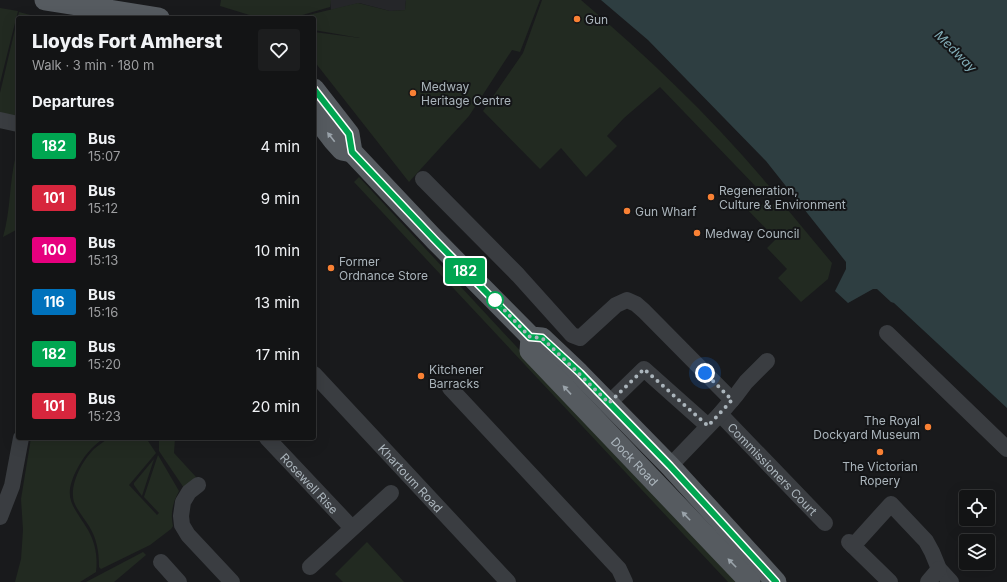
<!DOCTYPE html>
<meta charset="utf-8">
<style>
body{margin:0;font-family:Inter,sans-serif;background:#1c1d1e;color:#f1f3f6;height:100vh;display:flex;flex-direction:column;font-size:15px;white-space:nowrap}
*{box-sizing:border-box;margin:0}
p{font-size:13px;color:#9d9ea0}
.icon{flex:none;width:22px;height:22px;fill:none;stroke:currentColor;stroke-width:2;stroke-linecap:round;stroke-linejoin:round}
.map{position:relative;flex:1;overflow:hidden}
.panel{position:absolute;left:16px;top:16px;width:300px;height:424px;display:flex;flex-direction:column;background:#131415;border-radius:4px;box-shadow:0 4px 16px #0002,0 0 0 1px #323334}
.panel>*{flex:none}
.badge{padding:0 8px;border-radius:3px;font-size:14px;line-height:26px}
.fabs{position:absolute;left:959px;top:490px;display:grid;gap:8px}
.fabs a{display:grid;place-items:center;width:36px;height:36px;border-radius:4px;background:#131415;box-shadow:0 4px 16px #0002,0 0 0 1px #323334;font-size:20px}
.you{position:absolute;width:20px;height:20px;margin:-10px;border:3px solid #fff;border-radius:50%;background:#1a73e8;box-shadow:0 0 0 6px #1a73e833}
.map>.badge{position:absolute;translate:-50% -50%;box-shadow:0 0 0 2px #fff}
h2{padding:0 16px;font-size:15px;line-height:36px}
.round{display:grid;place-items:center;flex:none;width:42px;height:42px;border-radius:4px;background:#1c1d1e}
.summary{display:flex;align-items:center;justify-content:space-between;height:68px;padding:0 16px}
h1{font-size:19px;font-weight:800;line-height:30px}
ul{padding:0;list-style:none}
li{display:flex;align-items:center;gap:12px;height:52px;padding:0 16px}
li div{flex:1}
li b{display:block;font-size:15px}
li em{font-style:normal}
li .badge{min-width:44px;font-weight:700;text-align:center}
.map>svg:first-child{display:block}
.built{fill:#252629}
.green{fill:#222a21}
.water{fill:#2e3e41}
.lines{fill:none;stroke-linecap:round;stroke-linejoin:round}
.minor{stroke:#3a3d41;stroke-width:16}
.major{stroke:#565b60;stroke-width:21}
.oneway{fill:#9aa3aa}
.line-casing{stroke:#fff;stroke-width:9}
.line{stroke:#00a651;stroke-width:6}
.walk{stroke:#abb5bc;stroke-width:4;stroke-dasharray:0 7.2}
.poi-dot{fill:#f98134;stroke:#141517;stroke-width:1.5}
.stop-dot{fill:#fff;stroke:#00a651;stroke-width:2}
.labels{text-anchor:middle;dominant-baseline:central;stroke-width:4;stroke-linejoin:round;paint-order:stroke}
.poi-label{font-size:12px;fill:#abb5bc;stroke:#141517;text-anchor:start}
.street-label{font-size:12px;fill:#abb5bc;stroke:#141517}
.water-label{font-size:13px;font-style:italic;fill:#82adb7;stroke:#141517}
</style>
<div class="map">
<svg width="1007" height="582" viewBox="0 0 1007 582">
<rect width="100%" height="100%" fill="#191a1c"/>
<polygon class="built" points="330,0 406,0 405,10 390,11 359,3 331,10"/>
<g class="green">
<polygon points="221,0 331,0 330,7 292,18 259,18 220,6"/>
<polygon points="406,0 540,0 520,52 512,50 469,116 409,182 314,61 314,32 360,38 314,30 314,18 296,18 358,3 390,11 405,10"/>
<path d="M542,0h39c67,57 131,118 188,186l-7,7 -102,-106 -36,31 -17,18 10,10 -31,31 -25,-29 -21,21 -57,-58 40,-58z"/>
<polygon points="0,8 18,11 0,83"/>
<polygon points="19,12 42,18 18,18 18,119 0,115 0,93"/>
<path d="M18,154v75l-15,8c8,-27 6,-55 13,-82z"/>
<polygon points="359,177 654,495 739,582 728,582 354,182"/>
<polygon points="783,204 832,263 828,279 801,302 778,278 787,269 767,248 776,239 743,205"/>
<path d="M31,438h73c-13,9 -21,19 -28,33 -14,29 -2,35 12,59 7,12 10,27 8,42l-16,10h-65l6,-23 2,-29 -2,-31z"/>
<path d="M109,438h37l10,15 -27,32 28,30 2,-2 -15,-16 14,-42 21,36c-6,11 -9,22 -6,35l-2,3 -21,16 -49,24 -2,-2c0,-15 -2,-28 -10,-41 -5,-8 -12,-16 -15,-24 -5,-17 8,-41 20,-53 5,-4 10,-8 15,-11z"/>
<polygon points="159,438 175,438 174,453 196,477 184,488 159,451"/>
<polygon points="154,459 142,496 134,485 134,483"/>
<polygon points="367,542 404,582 343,582 335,574"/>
<polygon points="143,552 146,555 114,582 86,582"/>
</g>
<polygon class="water" points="601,0 1007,0 1007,408 894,303 891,302 877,289 873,289 848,303 835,291 846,269 846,262 766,161 648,40"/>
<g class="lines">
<g class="minor">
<polyline points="0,120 18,124"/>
<polyline points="423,179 518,275 572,335 580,338 616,305 627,300 636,304 644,311 732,400"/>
<polyline points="887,333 1007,449"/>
<path id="s1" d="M314,374l194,208"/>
<polyline points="450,388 619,569 625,582"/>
<polyline points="609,403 644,369 708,426"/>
<path id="s2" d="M720,414l105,109"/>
<path id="s3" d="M267,438l85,90"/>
<polyline points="670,466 720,414 737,394 746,382 767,361"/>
<polyline points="198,485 189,492 183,502 181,516 182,525 188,535 232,582"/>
<polyline points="0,517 12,486 21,438"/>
<polyline points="849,542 890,582"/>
<polyline points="853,546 891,504 926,541 932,552 939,569 951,582"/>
<polyline points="161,562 179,582"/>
<polyline points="310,567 391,493"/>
<polyline points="928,582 939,569"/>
</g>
<g class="major">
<polyline points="45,0 159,18"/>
<polyline points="314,89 349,134 352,152 435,240 531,337 542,338 579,373 670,466 776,582"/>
<polyline points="314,115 333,140 342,150 352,152"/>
<path id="s4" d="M531,337l-1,14 220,231"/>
</g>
</g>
<defs><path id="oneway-solid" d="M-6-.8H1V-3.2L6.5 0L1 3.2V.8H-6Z"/></defs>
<g class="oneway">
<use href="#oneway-solid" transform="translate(331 137) rotate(-128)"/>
<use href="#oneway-solid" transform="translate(567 390) rotate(-133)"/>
<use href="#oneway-solid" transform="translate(686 516) rotate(-134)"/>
<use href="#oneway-solid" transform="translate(732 563) rotate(-134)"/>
</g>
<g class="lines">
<defs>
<polyline id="line" points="314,89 349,134 352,152 435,240 530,337 542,338 580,373 670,466 776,582"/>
</defs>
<use href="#line" class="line-casing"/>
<use href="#line" class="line"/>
<polyline class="walk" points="495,300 530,337 542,338 609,403 644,369 708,426 732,400 705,373"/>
</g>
<g class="poi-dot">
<circle cx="577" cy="19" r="4"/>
<circle cx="413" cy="93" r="4"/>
<circle cx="711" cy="197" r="4"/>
<circle cx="627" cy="211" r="4"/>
<circle cx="697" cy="233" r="4"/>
<circle cx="331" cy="268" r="4"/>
<circle cx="421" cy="376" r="4"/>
<circle cx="928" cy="427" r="4"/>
<circle cx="880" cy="452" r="4"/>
</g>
<circle class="stop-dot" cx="495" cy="300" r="8"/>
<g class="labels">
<g class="poi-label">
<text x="585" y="19">Gun</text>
<text x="421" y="86">Medway<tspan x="421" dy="14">Heritage Centre</tspan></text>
<text x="719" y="190">Regeneration,<tspan x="719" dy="14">Culture &amp; Environment</tspan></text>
<text x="635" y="211">Gun Wharf</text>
<text x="705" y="233">Medway Council</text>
<text x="339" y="261">Former<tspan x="339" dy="14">Ordnance Store</tspan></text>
<text x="429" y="369">Kitchener<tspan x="429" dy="14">Barracks</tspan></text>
<text x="920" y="420" text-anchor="end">The Royal<tspan x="920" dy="14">Dockyard Museum</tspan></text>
<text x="880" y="466" text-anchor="middle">The Victorian<tspan x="880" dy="14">Ropery</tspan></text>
</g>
<g class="street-label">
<text stroke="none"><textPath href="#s4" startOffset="166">Dock Road</textPath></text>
<text stroke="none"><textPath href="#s2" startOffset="76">Commissioners Court</textPath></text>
<text stroke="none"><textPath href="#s1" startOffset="142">Khartoum Road</textPath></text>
<text stroke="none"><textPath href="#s3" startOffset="62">Rosewell Rise</textPath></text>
</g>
<g class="water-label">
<text transform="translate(956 51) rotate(45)">Medway</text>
</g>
</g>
</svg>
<div class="fabs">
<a><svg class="icon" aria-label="locate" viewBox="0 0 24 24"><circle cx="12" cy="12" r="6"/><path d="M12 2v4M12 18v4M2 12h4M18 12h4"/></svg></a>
<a><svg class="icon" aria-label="layers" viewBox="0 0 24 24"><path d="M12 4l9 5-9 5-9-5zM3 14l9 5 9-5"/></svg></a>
</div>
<div class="you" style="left:705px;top:373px"></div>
<b class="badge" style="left:465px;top:271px;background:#00a651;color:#fff">182</b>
<section class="panel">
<div class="summary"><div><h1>Lloyds Fort Amherst</h1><p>Walk · 3 min · 180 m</p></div><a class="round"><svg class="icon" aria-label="heart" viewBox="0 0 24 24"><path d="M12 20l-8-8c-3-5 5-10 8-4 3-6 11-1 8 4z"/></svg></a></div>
<h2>Departures</h2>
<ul>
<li><span class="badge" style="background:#00a651;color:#fff">182</span><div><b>Bus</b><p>15:07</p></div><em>4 min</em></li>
<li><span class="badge" style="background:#d7263d;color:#fff">101</span><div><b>Bus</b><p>15:12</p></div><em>9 min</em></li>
<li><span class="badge" style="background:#e6007e;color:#fff">100</span><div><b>Bus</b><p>15:13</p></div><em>10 min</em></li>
<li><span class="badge" style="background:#0072bc;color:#fff">116</span><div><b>Bus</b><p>15:16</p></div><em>13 min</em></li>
<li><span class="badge" style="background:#00a651;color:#fff">182</span><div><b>Bus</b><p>15:20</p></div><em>17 min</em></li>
<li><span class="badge" style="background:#d7263d;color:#fff">101</span><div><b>Bus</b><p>15:23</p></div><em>20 min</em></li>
</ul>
</section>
</div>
